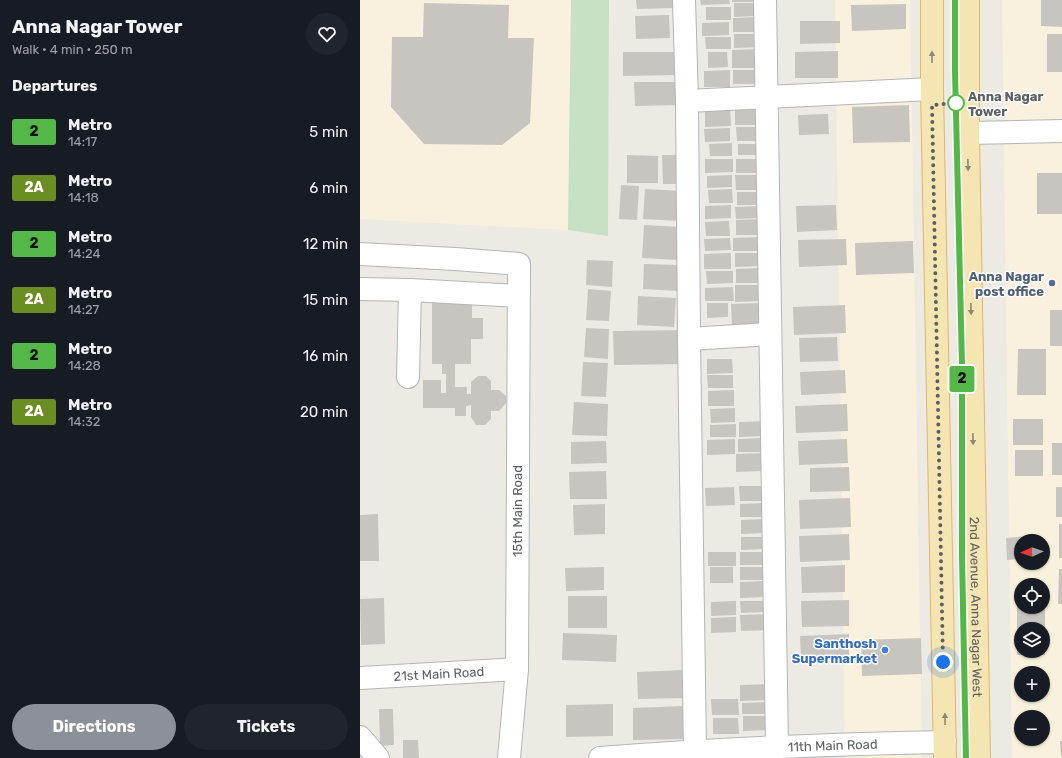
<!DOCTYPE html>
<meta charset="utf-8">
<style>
body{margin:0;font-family:Rubik,sans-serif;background:#20242c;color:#f1f3f6;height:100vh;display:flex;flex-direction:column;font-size:15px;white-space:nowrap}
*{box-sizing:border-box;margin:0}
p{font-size:13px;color:#9ea1a6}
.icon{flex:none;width:22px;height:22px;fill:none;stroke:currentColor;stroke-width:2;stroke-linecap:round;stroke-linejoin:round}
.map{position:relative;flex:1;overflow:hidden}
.side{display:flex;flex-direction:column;background:#171b24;width:360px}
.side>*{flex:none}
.badge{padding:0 8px;border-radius:3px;font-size:14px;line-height:26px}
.needle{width:26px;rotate:267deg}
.controls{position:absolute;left:654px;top:534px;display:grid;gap:8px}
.controls a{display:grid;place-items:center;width:36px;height:36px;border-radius:50%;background:#171b24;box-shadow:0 1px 3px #0004;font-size:20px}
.you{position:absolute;width:20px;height:20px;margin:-10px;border:3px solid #fff;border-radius:50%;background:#1a73e8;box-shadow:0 0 0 6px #1a73e833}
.map>.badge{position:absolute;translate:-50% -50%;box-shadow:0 0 0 2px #fff}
h2{padding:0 12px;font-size:15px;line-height:36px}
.round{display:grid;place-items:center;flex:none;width:42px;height:42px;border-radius:21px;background:#20242c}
.overview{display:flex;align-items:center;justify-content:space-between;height:68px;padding:0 12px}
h1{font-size:19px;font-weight:700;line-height:30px}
.cta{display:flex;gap:8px;margin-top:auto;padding:8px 12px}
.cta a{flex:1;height:46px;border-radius:24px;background:#8c9099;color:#fff;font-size:16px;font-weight:700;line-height:46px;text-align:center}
.cta a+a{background:#20242c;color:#f1f3f6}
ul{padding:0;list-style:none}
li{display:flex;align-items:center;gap:12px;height:56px;padding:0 12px}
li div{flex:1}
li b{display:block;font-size:15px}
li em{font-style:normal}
li .badge{min-width:44px;font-weight:700;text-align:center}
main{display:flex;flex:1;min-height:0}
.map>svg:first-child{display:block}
.commercial{fill:#f9f1dd;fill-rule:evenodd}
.green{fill:#c6e1c4}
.building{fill:#c8c5c1;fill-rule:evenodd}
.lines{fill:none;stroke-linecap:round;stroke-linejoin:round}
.minor-casing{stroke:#b2b5b8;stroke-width:24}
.major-casing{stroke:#dfb66b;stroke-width:24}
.minor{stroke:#fff;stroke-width:22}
.major{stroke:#f5e5b2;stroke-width:22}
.oneway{fill:#8a887b}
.line-casing{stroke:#fff;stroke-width:9}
.line{stroke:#53b848;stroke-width:6}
.walk{stroke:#5c6063;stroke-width:4;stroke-dasharray:0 7.2}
.stop-dot{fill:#fff;stroke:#53b848;stroke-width:2}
.service-dot{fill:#5c6f8a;stroke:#fff;stroke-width:1.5}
.shop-dot{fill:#3f7fe0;stroke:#fff;stroke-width:1.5}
.labels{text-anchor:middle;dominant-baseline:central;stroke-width:3;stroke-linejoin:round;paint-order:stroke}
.stop-label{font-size:13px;font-weight:bold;fill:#5c6063;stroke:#fff;text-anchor:start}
.service-label{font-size:13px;font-weight:bold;fill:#4e5e75;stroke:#fff;text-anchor:end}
.street-label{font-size:13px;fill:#5c6063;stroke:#fff}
.shop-label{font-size:13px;font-weight:bold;fill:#366cbe;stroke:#fff;text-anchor:end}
</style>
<main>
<section class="side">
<div class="overview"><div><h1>Anna Nagar Tower</h1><p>Walk · 4 min · 250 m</p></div><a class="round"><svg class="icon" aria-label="heart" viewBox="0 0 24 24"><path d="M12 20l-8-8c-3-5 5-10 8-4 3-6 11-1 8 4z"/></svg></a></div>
<h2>Departures</h2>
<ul>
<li><span class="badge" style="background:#53b848;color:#111">2</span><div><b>Metro</b><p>14:17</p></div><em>5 min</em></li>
<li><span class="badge" style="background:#6b8e23;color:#fff">2A</span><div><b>Metro</b><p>14:18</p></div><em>6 min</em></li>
<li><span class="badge" style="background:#53b848;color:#111">2</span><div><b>Metro</b><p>14:24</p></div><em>12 min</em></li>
<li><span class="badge" style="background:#6b8e23;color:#fff">2A</span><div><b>Metro</b><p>14:27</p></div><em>15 min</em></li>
<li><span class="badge" style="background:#53b848;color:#111">2</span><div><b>Metro</b><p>14:28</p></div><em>16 min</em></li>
<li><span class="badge" style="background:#6b8e23;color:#fff">2A</span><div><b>Metro</b><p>14:32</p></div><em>20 min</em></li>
</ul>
<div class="cta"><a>Directions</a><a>Tickets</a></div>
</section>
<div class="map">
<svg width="702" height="758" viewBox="0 0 702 758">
<rect width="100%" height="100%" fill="#edeae4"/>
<g class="commercial">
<polygon points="0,0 211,0 208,230 0,219"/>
<polygon points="475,0 550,0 562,758 485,758"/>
<path d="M642,0h60v758h-50zM661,541h22v22h-22zM661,585h22v22h-22zM661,629h22v22h-22zM661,673h22v22h-22zM661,717h22v22h-22z"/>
</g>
<polygon class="green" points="211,0 249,0 248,236 208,230"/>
<g class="building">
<polygon points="276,0 314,0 315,8 277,9"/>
<polygon points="340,0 369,0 370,4 341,5"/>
<rect x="372" y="0" width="24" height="2"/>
<polygon points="681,0 702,0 702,27 681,26"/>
<polygon points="64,3 149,5 148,38 174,38 170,123 142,145 64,144 31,107 32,37 63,37"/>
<polygon points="374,3 397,3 397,16 374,17"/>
<polygon points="546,4 546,29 492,31 491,5"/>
<rect x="346" y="7" width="25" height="13"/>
<polygon points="309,15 310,38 276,39 275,16"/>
<polygon points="398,17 398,32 373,32 373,18"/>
<polygon points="440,21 480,21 480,43 440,44"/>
<polygon points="369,22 369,35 342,36 342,23"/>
<polygon points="374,34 402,34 402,47 374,48"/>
<rect x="687" y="34" width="15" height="38"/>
<polygon points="345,37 371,37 371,49 346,49"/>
<polygon points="399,49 399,68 372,68 372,50"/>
<polygon points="478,51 478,78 435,78 435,52"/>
<polygon points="263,52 316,52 316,75 263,76"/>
<polygon points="348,52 367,52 368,67 348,68"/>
<polygon points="370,70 370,87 344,87 344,71"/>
<polygon points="373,70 397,70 398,84 373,84"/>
<polygon points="274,82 318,82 319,105 275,106"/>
<polygon points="400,104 401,125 375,125 375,105"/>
<polygon points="549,105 550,142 493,143 492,107"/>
<polygon points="370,108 371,126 345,127 345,109"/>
<polygon points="468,114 469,134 439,135 438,115"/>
<polygon points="376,127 401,127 401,141 377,141"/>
<polygon points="370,128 370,141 345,142 344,129"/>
<polygon points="372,143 372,156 350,156 349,144"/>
<rect x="378" y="144" width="24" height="11"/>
<polygon points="267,155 298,156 298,183 267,183"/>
<polygon points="302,155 318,155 318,184 303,184"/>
<polygon points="345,159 373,159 373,172 345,173"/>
<polygon points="376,159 402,159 403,173 376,173"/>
<rect x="677" y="173" width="25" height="41"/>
<polygon points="372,175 372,187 347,188 347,176"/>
<polygon points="375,175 403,175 403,190 376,190"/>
<polygon points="261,185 279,186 277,220 259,219"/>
<polygon points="285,189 323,191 321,221 283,219"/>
<polygon points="372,189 373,203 349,203 348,190"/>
<rect x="377" y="192" width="26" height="13"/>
<polygon points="371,205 371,218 345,219 345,206"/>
<polygon points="476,205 477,230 437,232 436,206"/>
<polygon points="401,206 401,218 376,219 375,207"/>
<polygon points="403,219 403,235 376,235 376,220"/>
<polygon points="369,221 370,236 346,236 345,222"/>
<polygon points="284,225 320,227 318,260 282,258"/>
<polygon points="402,237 402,251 373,251 373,238"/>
<polygon points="370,238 371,250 345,251 344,239"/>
<polygon points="486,239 487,265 439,267 438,240"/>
<polygon points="553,241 554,273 496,275 495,243"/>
<polygon points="371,253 371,269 344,269 344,254"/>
<polygon points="375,253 402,253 402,266 375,267"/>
<polygon points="227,260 253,261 252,287 226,285"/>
<polygon points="284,264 319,265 318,291 283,289"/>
<polygon points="402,268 402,283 376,283 376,269"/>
<polygon points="346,271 373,271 373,283 347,284"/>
<polygon points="375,285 401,285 401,301 375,302"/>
<polygon points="373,287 374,301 345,301 345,288"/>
<polygon points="228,289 251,291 249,321 226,320"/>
<polygon points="278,296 316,298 314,327 277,325"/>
<polygon points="72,300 112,300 112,318 123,318 123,339 111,339 111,364 95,364 95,387 107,387 107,394 111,394 111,382 118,376 126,376 131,381 131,390 139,390 146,396 146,403 139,411 131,411 131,419 125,425 116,425 111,417 111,405 106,406 106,416 95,416 95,408 63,408 63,380 81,380 81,393 86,393 86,374 82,374 82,364 72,364"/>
<polygon points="347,303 368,303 368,317 347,318"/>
<polygon points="403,303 403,325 372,326 371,304"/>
<polygon points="485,305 486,333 434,335 433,307"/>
<rect x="690" y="310" width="12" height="36"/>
<polygon points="226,328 249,329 248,359 224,357"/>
<polygon points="324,330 324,364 254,365 253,331"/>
<polygon points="477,337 478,361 440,362 439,338"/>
<polygon points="658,349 686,349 686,395 657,395"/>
<polygon points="347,359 372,359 373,373 347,374"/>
<polygon points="223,362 248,363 246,397 221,396"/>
<polygon points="485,370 486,393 441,395 440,372"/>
<polygon points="347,375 373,375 373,388 348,388"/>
<polygon points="374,390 374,406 348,406 348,391"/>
<polygon points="214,402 248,404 247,436 212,435"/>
<polygon points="487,404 488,431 436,433 435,406"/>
<polygon points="375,408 375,422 351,423 350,409"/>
<rect x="653" y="419" width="30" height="26"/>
<polygon points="405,421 405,436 379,437 379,422"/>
<polygon points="376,424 376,437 350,437 350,425"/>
<polygon points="403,438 403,452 378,452 378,439"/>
<polygon points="375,439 375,454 347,455 347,440"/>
<polygon points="487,439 488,463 439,465 438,441"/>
<polygon points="246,441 247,463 211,464 211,442"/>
<rect x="692" y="443" width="10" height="32"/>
<rect x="655" y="450" width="28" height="26"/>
<polygon points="405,453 405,471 376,472 376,454"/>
<polygon points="489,467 490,491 450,492 450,468"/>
<polygon points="246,471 247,499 210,499 209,472"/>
<polygon points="379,486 405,486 405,501 380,501"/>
<polygon points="374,487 375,505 346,506 345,488"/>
<rect x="696" y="487" width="6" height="30"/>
<polygon points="490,498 491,527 440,529 439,500"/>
<polygon points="404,503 404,517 380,517 380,504"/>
<polygon points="245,504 245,534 214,535 213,505"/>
<polygon points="18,514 19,561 0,561 0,515"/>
<polygon points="406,519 406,533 381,534 381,520"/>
<rect x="699" y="524" width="3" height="34"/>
<polygon points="489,534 490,560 440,562 439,536"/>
<polygon points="678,535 678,541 661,541 661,559 647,560 646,538"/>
<polygon points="381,537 403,537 403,549 381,550"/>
<rect x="348" y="552" width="28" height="14"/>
<rect x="380" y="552" width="23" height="13"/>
<polygon points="485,565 485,592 442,593 441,567"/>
<polygon points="244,567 244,590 206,591 205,568"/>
<rect x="350" y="567" width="23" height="16"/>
<rect x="380" y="567" width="24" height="13"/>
<polygon points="699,569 702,569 702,604 698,604"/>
<polygon points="406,581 407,597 380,598 380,582"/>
<rect x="208" y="596" width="39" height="32"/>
<polygon points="24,598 25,644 1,645 0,599"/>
<polygon points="489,600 489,626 442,627 441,601"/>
<polygon points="376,601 376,615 351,616 351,602"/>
<polygon points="380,601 405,601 405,612 381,613"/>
<path d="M657,603h4v4h22v-4h2v52h-28zM661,629h22v22h-22z"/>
<polygon points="408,614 408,630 381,631 380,615"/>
<polygon points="376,617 376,632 351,633 351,618"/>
<polygon points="203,633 257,635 256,662 202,660"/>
<polygon points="489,634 489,655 441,657 440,636"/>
<polygon points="561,638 562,674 502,676 501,640"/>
<polygon points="324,670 324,698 278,699 277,672"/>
<polygon points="408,684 409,700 380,701 380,685"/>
<polygon points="351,699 378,699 379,715 352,715"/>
<polygon points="408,702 408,714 382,714 382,703"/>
<polygon points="253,704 253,736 206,737 206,705"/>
<polygon points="325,706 325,739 273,740 273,708"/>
<polygon points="19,709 33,709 34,745 20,746"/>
<polygon points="383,716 410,716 410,730 383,731"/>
<polygon points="353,718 378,718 379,734 353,734"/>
<polygon points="43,740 58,740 59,758 43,758"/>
<polygon points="700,741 702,741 702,756 701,756"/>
</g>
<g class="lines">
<defs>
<g id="minor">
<polyline points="324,0 327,101 329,339 335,751"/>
<polyline points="405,0 417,747"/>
<polyline points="327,101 572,89"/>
<polyline points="608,133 702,131"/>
<polyline points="0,254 95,259 159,264 157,669 149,758"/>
<polyline points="0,289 50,290 158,296"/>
<polyline points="329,339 410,334"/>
<polyline points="48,377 50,290"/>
<path id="s1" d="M0,678l157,-9"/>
<polyline points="0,737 18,758"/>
<path id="s2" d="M240,758c115,-9 230,-14 345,-16"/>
</g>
<g id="major">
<polyline points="572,0 572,89 585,758"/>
<path id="s3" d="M608,0v133l11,625"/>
</g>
</defs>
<use href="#minor" class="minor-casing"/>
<use href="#major" class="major-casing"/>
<use href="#minor" class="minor"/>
<use href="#major" class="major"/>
</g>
<defs><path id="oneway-solid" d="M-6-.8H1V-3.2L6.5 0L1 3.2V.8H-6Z"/></defs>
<g class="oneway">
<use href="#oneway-solid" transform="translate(572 57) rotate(-90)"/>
<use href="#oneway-solid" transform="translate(608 165) rotate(89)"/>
<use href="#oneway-solid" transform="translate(611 309) rotate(89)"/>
<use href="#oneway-solid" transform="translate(613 439) rotate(89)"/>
<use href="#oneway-solid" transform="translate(585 719) rotate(-91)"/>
</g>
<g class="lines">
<defs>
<polyline id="line" points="595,0 595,71 602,365 602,557 606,758"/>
</defs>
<use href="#line" class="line-casing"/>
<use href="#line" class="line"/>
<polyline class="walk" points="583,662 572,105 596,103"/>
</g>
<circle class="stop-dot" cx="596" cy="103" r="8"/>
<circle class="service-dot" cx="692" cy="283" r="4"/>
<circle class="shop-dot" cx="525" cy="650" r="4"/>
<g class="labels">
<g class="stop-label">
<text x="608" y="96">Anna Nagar<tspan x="608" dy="15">Tower</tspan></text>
</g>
<g class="service-label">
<text x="684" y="276">Anna Nagar<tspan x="684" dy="15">post office</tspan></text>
</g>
<g class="street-label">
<text transform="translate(157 511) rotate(-90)">15th Main Road</text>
<text stroke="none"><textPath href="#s3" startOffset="607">2nd Avenue, Anna Nagar West</textPath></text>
<text stroke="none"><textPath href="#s1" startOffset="79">21st Main Road</textPath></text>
<text stroke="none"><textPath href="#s2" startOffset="233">11th Main Road</textPath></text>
</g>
<g class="shop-label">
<text x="517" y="643">Santhosh<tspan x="517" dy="15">Supermarket</tspan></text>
</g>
</g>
</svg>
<div class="controls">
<a><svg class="needle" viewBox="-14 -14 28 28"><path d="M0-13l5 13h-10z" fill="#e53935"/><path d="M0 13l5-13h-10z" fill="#9ea1a6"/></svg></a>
<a><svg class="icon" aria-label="locate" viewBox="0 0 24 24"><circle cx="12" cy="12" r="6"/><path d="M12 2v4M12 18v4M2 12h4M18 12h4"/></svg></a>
<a><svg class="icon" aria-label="layers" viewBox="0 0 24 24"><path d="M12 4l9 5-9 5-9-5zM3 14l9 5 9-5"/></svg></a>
<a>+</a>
<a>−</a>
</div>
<div class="you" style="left:583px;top:662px"></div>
<b class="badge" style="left:602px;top:379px;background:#53b848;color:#111">2</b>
</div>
</main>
